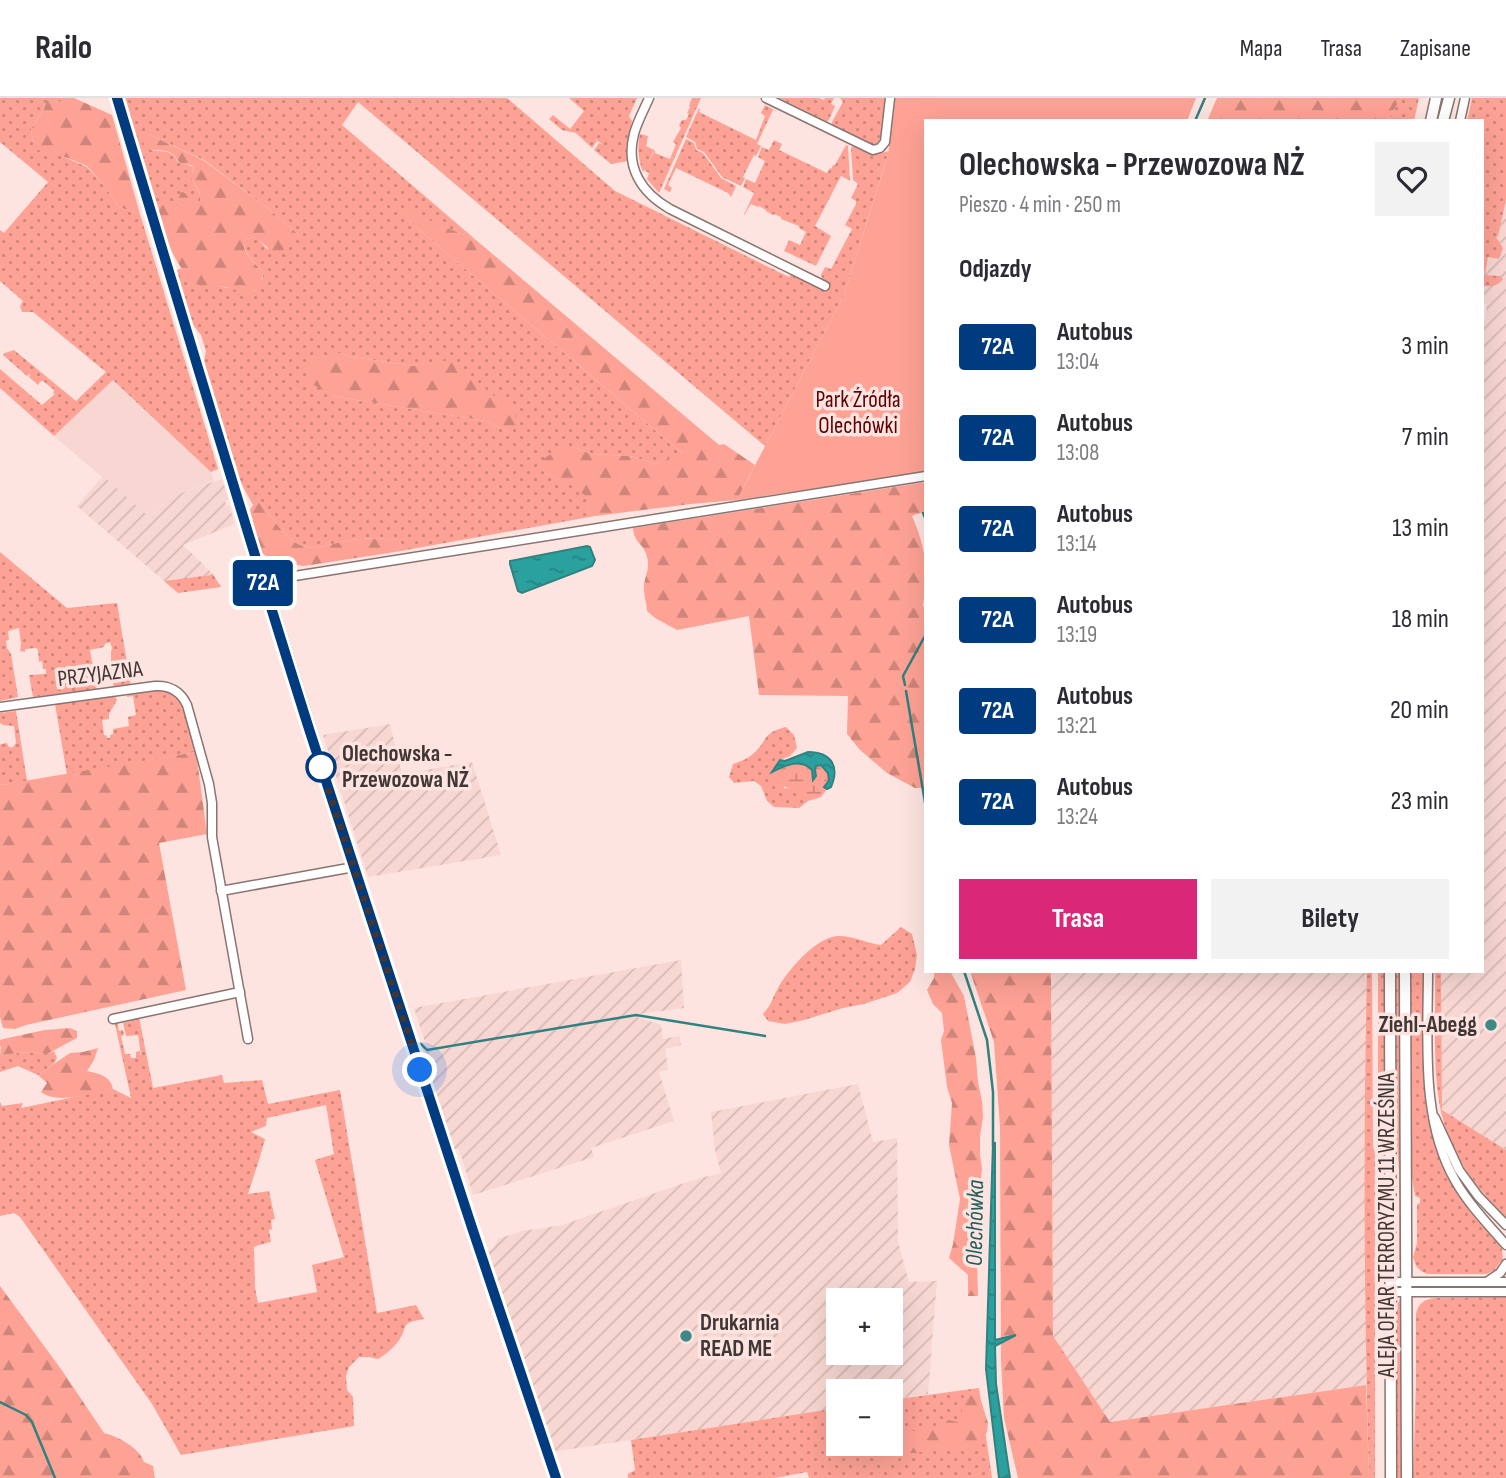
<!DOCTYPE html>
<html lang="pl">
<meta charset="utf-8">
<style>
body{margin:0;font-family:"Sofia Sans Condensed",sans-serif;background:#f2f2f3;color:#2b2b33;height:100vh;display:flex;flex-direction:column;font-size:26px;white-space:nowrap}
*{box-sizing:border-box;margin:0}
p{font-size:23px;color:#7c7c81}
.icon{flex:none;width:38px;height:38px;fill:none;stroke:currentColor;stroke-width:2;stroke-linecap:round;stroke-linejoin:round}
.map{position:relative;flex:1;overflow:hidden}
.drawer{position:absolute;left:924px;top:21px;width:560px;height:854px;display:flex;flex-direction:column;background:#fff;border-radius:0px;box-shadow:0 7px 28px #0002}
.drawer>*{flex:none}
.badge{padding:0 14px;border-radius:5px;font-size:24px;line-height:46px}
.fabs{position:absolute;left:826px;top:1190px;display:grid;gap:14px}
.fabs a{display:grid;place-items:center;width:77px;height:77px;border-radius:0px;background:#fff;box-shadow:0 7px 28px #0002;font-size:35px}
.you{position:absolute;width:35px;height:35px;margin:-18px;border:5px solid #fff;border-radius:50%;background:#1a73e8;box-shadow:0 0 0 10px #1a73e833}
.map>.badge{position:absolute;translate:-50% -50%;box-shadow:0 0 0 4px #fff}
h2{padding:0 35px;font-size:26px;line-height:63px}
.round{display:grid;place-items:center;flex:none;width:74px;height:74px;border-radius:0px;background:#f2f2f3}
.overview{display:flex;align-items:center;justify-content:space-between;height:119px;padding:0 35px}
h1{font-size:33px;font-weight:700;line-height:52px}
.button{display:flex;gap:14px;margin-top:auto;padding:14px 35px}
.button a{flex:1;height:80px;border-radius:0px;background:#db2777;color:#fff;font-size:28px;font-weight:700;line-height:80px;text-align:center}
.button a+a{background:#f2f2f3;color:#2b2b33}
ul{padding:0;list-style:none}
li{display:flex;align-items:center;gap:21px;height:91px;padding:0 35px}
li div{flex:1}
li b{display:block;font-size:26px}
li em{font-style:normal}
li .badge{min-width:77px;font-weight:700;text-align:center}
header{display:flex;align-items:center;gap:42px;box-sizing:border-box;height:98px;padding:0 35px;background:#fff;border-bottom:2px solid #e1e1e2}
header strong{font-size:33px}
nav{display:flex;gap:38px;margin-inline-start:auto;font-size:24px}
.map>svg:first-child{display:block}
.built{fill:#f8d7d2}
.industrial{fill:url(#industrial-furrows);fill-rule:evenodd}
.grass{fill:url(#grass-dots);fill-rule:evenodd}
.forest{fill:url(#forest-firs)}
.wetland{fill:url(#wetland-marsh)}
.green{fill:#fea295}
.water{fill:url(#water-ripples);stroke:#31817e;stroke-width:2}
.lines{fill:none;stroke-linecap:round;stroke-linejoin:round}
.stream{stroke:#31817e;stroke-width:2.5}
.minor-casing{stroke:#8a7471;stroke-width:11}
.tertiary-casing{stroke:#8a7471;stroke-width:13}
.minor{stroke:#fff;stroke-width:8}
.tertiary{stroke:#fff;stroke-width:10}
.line-casing{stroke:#fff;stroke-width:16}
.line{stroke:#003b80;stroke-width:10}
.walk{stroke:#403635;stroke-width:7;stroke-dasharray:0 12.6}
.stop-dot{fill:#fff;stroke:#003b80;stroke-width:3.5}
.poi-dot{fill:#408885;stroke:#fde4e0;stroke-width:2.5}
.labels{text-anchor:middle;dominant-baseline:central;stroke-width:7;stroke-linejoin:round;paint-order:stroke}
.park-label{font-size:23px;fill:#5e0001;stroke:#fde4e0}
.street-label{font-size:23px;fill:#403635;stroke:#fde4e0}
.stop-label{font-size:23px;font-weight:bold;fill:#403635;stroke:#fde4e0;text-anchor:start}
.poi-label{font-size:23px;font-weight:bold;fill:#403635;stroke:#fde4e0;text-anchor:end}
.water-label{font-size:24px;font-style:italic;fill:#205e5c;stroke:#fde4e0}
</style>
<header>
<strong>Railo</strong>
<nav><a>Mapa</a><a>Trasa</a><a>Zapisane</a></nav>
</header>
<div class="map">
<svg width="1506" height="1380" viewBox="0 0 1506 1380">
<defs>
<pattern id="industrial-furrows" width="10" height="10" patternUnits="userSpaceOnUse" patternTransform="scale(1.75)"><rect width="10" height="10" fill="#f8d7d2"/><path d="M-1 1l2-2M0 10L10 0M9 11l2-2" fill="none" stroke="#d6b9b5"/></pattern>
<pattern id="grass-dots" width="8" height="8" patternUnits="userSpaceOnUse" patternTransform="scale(1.75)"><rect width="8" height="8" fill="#fea295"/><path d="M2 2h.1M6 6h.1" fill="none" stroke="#cf857a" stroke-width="1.8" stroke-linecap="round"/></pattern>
<pattern id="forest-firs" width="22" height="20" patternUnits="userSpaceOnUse" patternTransform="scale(1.75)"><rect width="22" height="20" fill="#fea295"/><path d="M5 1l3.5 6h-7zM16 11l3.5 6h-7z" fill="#cf857a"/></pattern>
<pattern id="wetland-marsh" width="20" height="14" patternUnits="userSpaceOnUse" patternTransform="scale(1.75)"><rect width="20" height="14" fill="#fea295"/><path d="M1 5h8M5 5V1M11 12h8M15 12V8" fill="none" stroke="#cf857a"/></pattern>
<pattern id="water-ripples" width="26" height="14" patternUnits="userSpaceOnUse" patternTransform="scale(1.75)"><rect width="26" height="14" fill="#2aa19e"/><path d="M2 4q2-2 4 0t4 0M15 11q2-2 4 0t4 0" fill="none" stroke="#258482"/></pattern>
</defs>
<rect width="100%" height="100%" fill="#fde4e0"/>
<polygon class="built" points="113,282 209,365 214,383 172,398 149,419 54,338"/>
<g class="industrial">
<polygon points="1506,0 1506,1052 1442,1012 1441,873 1482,873 1482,224 1485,221 1487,206 1482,205 1482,35"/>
<polygon points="103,378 149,419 172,398 222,381 228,401 225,403 226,408 229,407 235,426 183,447 212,475 211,477 164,483 77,408"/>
<polygon points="390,626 402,676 472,664 501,757 368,779 323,637"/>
<polygon points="681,862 684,910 639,916 637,919 661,927 663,941 680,938 681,947 665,951 668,972 659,974 674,1023 591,1050 594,1059 473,1097 459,1051 454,1052 423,954 462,948 462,945 427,950 414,910"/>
<polygon points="1051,873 1367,873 1365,1014 1366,1287 1110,1324 1053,1239"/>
<path d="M858,986l15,58 24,-4 1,104 11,40 28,-1 -9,113 -37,6v-9h-53v17l-286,44 -64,-201 5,-2 5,-10 24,-8 40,-6 134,-46 25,-6 -6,-22 -4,-39zM838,1202h53v53h-53z"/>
</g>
<g class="grass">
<polygon points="0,0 68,0 60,4 48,1 44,11 31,31 33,45 87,69 102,85 119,109 140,116 218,371 211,374 113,282 54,338 0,290 0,271 42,307 55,296 53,295 54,292 43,283 41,283 38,287 29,279 30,276 27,278 3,257 5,255 14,252 76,303 106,274 33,214 22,214 20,208 23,203 0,183 0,132 4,135 48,84 0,44"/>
<path d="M123,0h384l108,93 174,86 2,-3 32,16 4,-8 -4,-2 -2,-5 4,-8 6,2 21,-40 -7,-4 11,-21v-3l-5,-3 7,-14 -5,-4 -2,-32 2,-2 21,9 15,-4 -45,144 -79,151 -407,-344 -16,23 134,115 -72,-30 4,9 16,15 259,220 -27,10 -26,-8 -39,-2 -18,-7 -34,15 5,10 33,16 14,12 -4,10 8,6 -200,36 7,-5 -3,-7c-16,-2 -33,-2 -49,0 -18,3 -37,13 -54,3 -16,-10 -24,-28 -37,-41l-6,3c-5,-10 -16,-26 -16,-36l-34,-102 3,-16 -5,-16 -11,-14 -10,-32 -3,-19 4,-2c7,9 21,19 33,18l40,5 9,-13v-6c-8,-9 -20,-18 -19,-31l7,-4 6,1 10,11 32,-14 -30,-26 -65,-49 -56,-26 3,16 17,2 6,4 4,6 16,5c-7,17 6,18 7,33l-3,3 -5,-3 -13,4 -5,5 -15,-5 -4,11zM340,255l12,4 62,9 36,-5 58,71 -22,-11 -154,-25z"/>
<polygon points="569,0 637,0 629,18 632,23 627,48 628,63 611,66 594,52 599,45 603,47 595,41 597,43 592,50 576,35 562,32 549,21 553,17 570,31 584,13"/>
<path d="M692,0h9l-42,95 -12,-14 2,-6 -5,-3 -1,2c-5,-13 -6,-25 -3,-38l8,2 -2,10 8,4 -7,14 8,-14v3l15,6 6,-15 -3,-2 8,-14 -2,-3 3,-5h4l3,-6 -2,-1 3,-6 -1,-1z"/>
<polygon points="775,0 819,0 824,2 825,0 834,0 831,6 835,8 829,22 825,25"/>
<polygon points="840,0 886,0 882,39 876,46 871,47 832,29 832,24 843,4"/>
<polygon points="1401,0 1419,0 1414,23 1387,23"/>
<path d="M1472,0h34v102l-8,36 -2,1 7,11 -4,11 -11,-2 -3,18 15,1 3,3c-5,7 -12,8 -21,7v-165h-15z"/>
<polygon points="765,7 778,14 773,12 771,16 757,46 761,48 756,58 754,57 743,79 745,80 741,88 722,79 704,54 697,51 695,44 686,39 699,10 700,11 699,14 756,42 765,18 761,15"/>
<polygon points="686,41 694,45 696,52 703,55 721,80 736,88 731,99 728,95 676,70 668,87 672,90 670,94 664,91"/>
<polygon points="774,42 782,46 779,52 827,75 830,70 831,71 833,67 835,67 846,47 848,48 850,83 841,78 815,128 831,138 816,168 784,153 789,142 800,147 806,134 799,130 799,128 781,121 781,119 774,116 773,117 766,113 766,112 759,108 758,109 751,106 743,119 754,95 743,89 746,81 755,85 765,63 758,59 762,49 769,52"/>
<polygon points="0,454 67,510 117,505 131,588 114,590 111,574 106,568 111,566 111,554 112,550 110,544 105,546 104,549 90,552 97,592 33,599 29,577 46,576 46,571 43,571 42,563 39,564 38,552 36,550 25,551 25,554 20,553 21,546 19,530 8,533 9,542 6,543 7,550 11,556 18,599 0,603"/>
<polygon points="212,475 221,489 178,495 164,483 211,477"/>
<polygon points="165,591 175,595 186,611 196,654 67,677 55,606 114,596 117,602 109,616 109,621 102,622 104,637 106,637 107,640 110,640 110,637 113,636 113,631 129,628 128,619 136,617 133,598 127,599 129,594"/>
<polygon points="16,613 27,683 0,687 0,647 1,646 7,645 8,648 12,650 16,645 14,628 3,627 0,625 0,615"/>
<path d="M786,629l8,8 3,13 -7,8 -10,4 4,28 10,1 12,6 2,6 -9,7 -25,-1 -7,-6 -6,-15 -7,-5 -20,2 -5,-6 4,-13c8,-3 15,-5 21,-11 15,-14 8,-20 32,-26z"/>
<path d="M901,829l11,7 5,21 -2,14 -5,13 -13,11 -33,11 -21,4 -39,12 -19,4 -17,-3 -5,-7c9,-10 8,-13 14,-24 9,-18 38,-52 60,-54 15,-1 29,7 44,9z"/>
<path d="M1367,873h5l1,176 2,5v326h-6c-5,-169 -6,-338 -2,-507z"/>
<polygon points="1378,873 1384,873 1385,1162 1382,1162 1382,1057 1378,1048"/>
<polygon points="1394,873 1400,873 1401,1162 1399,1162 1399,1072 1395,1025"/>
<polygon points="1411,873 1423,873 1423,977 1426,1009 1431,1033 1438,1051 1475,1118 1502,1151 1503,1164 1500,1164 1495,1172 1487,1176 1427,1176 1421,1173 1416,1168 1413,1159 1417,1145 1417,1106 1420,1105 1420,1100 1415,1098 1411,1074"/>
<path d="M1435,873h6l1,139 64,40v67c-28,-27 -51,-57 -62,-94 -13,-43 -8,-106 -9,-152z"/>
<path d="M139,919l14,71 69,-13 2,8 38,-3 6,24 72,-14 37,223 39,-8 8,14c-5,1 -13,2 -17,5 -3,4 -3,6 -5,11 -5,10 -14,18 -24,24l-9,-2h-10l-10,10 -3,9 1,14 6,7 1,29 -173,29 -29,-51 -132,-187 -6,-4 -14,3v-114l2,4 21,-3 -2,5 92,-19 18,9 -16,-74h3l1,7 4,-1 1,5 -3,1 4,18h5l1,4h5v-6l4,-1v4h1l-3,-20 -12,1 -3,-13 10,-3 2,-2zM326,1007c3,16 5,33 8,49l-19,6 29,97 -32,8 5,27 -59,11 -3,-15 -1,-41 5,-2 12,-3 -2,-12 3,-1 -1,-9 4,-1 -6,-28 -21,3c6,-19 12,-36 17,-55l-14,-7 15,-6 1,-8z"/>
<polygon points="54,953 57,960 54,966 38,977 18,968 0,974 0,957 29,954 47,956"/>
<path d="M1506,1199v181h-93l3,-97v-67c2,-11 9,-15 19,-16z"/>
<polygon points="1400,1201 1401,1202 1402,1219 1402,1380 1396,1380 1395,1219 1396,1209"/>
<polygon points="979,1290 992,1380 809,1380 807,1374 775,1380 628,1380 628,1376 635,1372 631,1342 838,1310 838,1346 891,1346 891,1302"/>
</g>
<g class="forest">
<polygon points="48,0 59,4 68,0 74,0 112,17 140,116 119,109 102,85 87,68 68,60 34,51 31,31 44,11"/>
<polygon points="1217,0 1401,0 1387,23 1207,23"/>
<path d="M148,36l55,26 66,49 30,26 -14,7 -2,10 -7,2c-9,-5 -15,-15 -25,-17l-7,4c-2,13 11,22 19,31 0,8 -5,20 -15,20 -7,0 -15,-3 -22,-5 -7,-1 -15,1 -22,0 -17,-4 -31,-31 -37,-47 -3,-8 -4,-19 -11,-25l4,-11 3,-1 12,6 5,-5 -2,-4 3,-8c7,1 10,7 17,10l2,-1v-8l-9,-15 3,-11 -3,-2 -10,-1c-4,-4 -7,-10 -12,-12 -14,-5 -22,4 -28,-15z"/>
<polygon points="403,111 476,142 719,347 724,346 755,367 737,402 691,406 595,418 587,413 590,402 576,390 544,374 538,365 555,353 573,349 591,356 630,358 656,366 682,355 424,136 408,121"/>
<polygon points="340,255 352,259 414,268 450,262 514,314 518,328 508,334 486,323 332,298 309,284 304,269 322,259"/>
<path d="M926,384v29l-14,5c15,35 16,53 11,90l3,2v180h-11l-28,-15 -27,-23 -13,-16 1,-38 -89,-1 -10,-79 -72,14 -22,-12 -8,-7c0,-7 -3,-14 -3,-21 -1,-12 7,-21 3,-33 -3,-14 -13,-13 -14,-29z"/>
<path d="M259,404c13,13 21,31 37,41 17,10 36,0 54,-3 16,-2 33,-2 49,0l3,7 -7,5 -91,14 -32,-5 -11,-9 -11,-42 3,-5z"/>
<polygon points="196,654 207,736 159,745 186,892 26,927 15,931 3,930 0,919 0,687"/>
<polygon points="934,873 950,873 964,898 976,960 978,984 982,1003 983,1019 980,1039 980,1057 982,1071 980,1086 983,1104 977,1161 978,1198 968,1198 968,1177 949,1160 953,1146 960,1101 949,1047 952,1005 947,989 941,942 944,933 942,915 933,906 927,892 934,880"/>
<polygon points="970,873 1051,873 1053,1238 1110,1324 1366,1287 1369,1380 1018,1380 1004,1320 1001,1263 1000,1030 994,944"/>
<polygon points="70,930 77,933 77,940 47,956 29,954 0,957 1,948 0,948 0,942 3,941 45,932"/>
<path d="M98,950l-4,12 -7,11c12,3 23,4 26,18 -19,4 -56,16 -72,3l6,-9 -9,-8 32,-22 13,-1z"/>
<path d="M0,1188l61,83 43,64c13,3 36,15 40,29l9,4 2,12h-155z"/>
<path d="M973,1293l6,3 9,29 -1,9 -9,13 -10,4 -21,-2 -30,6h-8l-19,9 -6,-1v-3c9,-9 19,-11 19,-26 7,-2 11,0 18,-1 9,0 20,-6 27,-11l18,4c-3,-5 -7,-21 -2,-27 2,-3 6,-4 9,-6z"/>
</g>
<path class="wetland" d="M800,665c10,2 12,6 13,16l3,-6 -1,-3 1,-4 5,-1 7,8 1,8 -5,6 3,2 -6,8 -13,4 -2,-6c-14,-7 -24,-6 -34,-19v-4l15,-7z"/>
<polygon class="green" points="895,0 1196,0 1187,23 926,23 926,374 737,402 844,197 888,57"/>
<g class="water">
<polygon points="587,448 590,449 595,462 592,468 522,495 518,493 510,466 510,463"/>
<path d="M808,654c23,0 32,14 23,35l-4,2 -3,-2 5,-6 -1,-8 -7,-8 -5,1 -1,4 1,6 -3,4 -1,-10c-11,-12 -26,-5 -40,2l8,-12 5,1z"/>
<polygon points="993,1045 995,1045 995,1242 1016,1237 995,1248 996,1286 1010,1380 999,1380 986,1271"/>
</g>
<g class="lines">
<g class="stream">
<polyline points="1195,23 1205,0"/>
<polyline points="923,415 926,422"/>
<polyline points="905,587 903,578 926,536"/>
<polyline points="906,593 926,710"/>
<polyline points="964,873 987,942 993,994 993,1048"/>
<polyline points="421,946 427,952 636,917 765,938"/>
<polyline points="0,1304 26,1317 32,1324 55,1380"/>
</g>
<defs>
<g id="minor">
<path d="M649,0c-5,12 -12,24 -15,36 -9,34 8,59 36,75l155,77"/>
<polyline points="766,0 873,52 880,50 885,44 890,0"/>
<polyline points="1460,23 1465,0"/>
<polyline points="263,483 926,378"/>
<path d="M0,609l155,-21c15,-1 26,6 32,19l22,79 3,19v34l36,202"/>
<polyline points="221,793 354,769"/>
<path d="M1428,873c0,69 -8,150 28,211 13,23 33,43 50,63"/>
<polyline points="113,921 240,894"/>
<polyline points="1435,1020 1459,1072 1478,1098 1506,1127"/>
<polyline points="1488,1183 1500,1175 1506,1166"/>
<polyline points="1391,1184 1506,1184"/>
<polyline points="1391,1194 1506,1194"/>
</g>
<g id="tertiary">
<path d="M117,0c138,463 283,923 439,1380"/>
<polyline points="1431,23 1436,0"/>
<polyline points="1443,23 1449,0"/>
<polyline points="1390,873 1391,1380"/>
<polyline points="1405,873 1407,1380"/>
</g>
</defs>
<use href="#minor" class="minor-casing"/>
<use href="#tertiary" class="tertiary-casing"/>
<use href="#minor" class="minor"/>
<use href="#tertiary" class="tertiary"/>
</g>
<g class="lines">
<defs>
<path id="line" d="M117,0c63,211 126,423 193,634 80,249 162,498 246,746"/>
</defs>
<use href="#line" class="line-casing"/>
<use href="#line" class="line"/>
<polyline class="walk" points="321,669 420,972"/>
</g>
<circle class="stop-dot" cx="321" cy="669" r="14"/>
<g class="poi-dot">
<circle cx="1491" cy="927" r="7"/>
<circle cx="686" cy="1238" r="7"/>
</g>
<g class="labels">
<g class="park-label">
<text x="858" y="302">Park Źródła<tspan x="858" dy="26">Olechówki</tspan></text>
</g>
<g class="street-label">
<text transform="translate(100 576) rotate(-7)">PRZYJAZNA</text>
<text transform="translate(1387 1127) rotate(-90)">ALEJA OFIAR TERRORYZMU 11 WRZEŚNIA</text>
</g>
<g class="stop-label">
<text x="342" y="656">Olechowska -<tspan x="342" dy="26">Przewozowa NŻ</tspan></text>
</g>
<g class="poi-label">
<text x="1477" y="927">Ziehl-Abegg</text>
<text x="700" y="1225" text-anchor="start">Drukarnia<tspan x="700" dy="26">READ ME</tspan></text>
</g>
<g class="water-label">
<text transform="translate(975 1125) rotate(-89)">Olechówka</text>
</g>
</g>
</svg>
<div class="fabs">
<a>+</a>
<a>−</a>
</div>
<div class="you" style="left:420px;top:972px"></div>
<b class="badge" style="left:263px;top:485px;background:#003b80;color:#fff">72A</b>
<section class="drawer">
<div class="overview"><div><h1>Olechowska - Przewozowa NŻ</h1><p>Pieszo · 4 min · 250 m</p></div><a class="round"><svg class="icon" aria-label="heart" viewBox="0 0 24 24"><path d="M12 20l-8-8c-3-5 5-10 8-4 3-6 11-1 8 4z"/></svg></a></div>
<h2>Odjazdy</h2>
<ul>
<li><span class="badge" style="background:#003b80;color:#fff">72A</span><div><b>Autobus</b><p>13:04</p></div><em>3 min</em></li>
<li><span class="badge" style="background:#003b80;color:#fff">72A</span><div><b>Autobus</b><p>13:08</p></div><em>7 min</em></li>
<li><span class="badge" style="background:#003b80;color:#fff">72A</span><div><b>Autobus</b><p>13:14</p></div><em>13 min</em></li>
<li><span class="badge" style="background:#003b80;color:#fff">72A</span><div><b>Autobus</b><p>13:19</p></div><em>18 min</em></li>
<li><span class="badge" style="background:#003b80;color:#fff">72A</span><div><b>Autobus</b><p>13:21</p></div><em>20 min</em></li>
<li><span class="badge" style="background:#003b80;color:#fff">72A</span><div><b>Autobus</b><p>13:24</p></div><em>23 min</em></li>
</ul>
<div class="button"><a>Trasa</a><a>Bilety</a></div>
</section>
</div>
